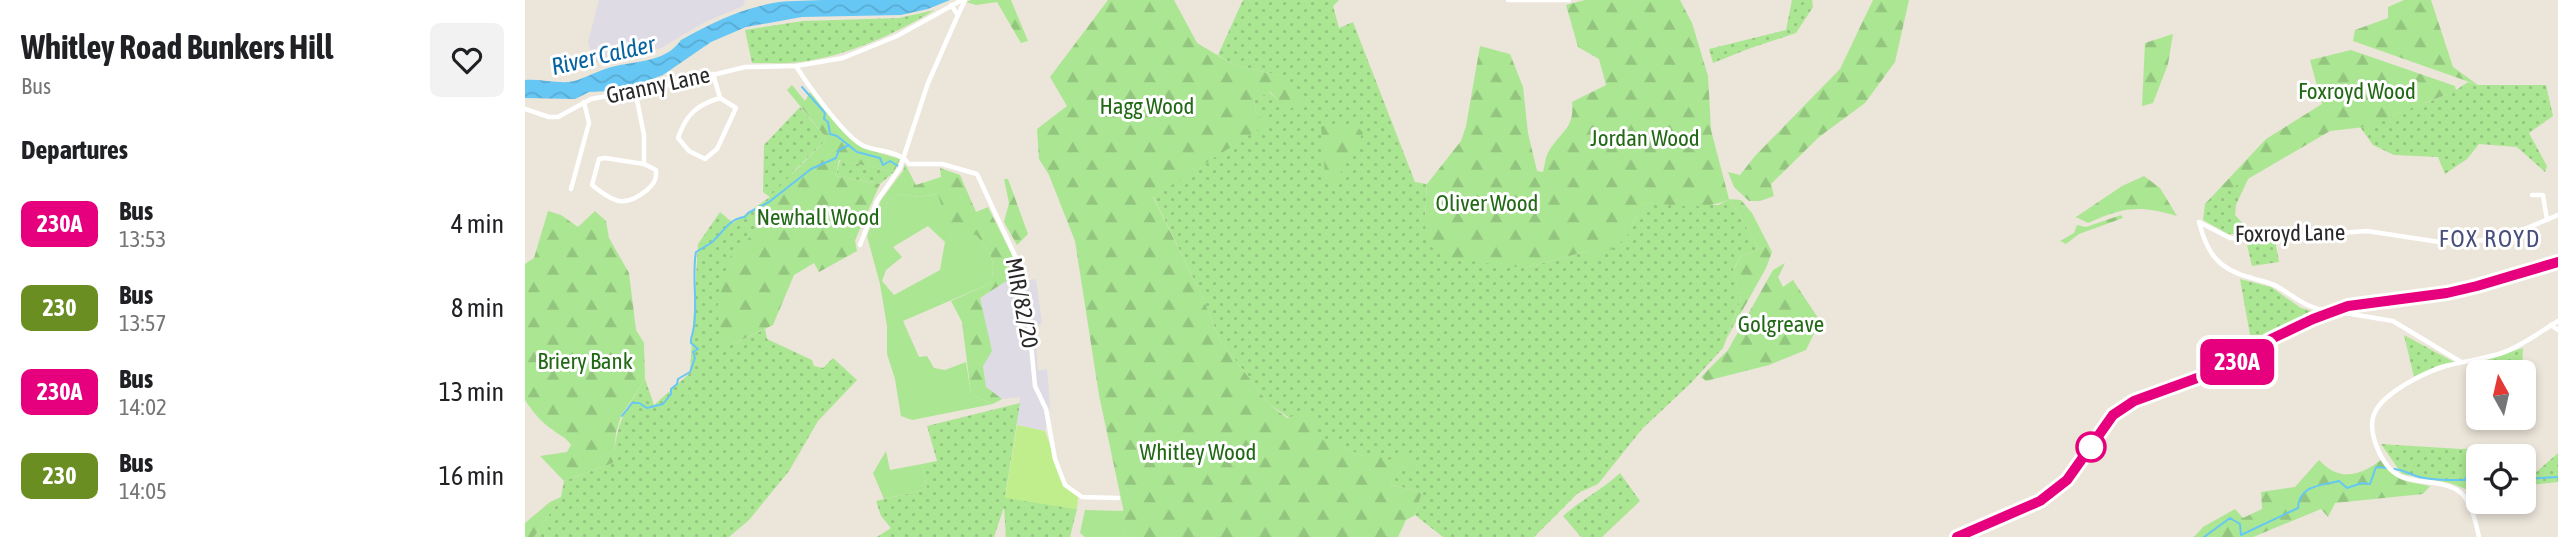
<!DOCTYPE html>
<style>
body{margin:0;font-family:"Asap Condensed",sans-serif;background:#f2f2f2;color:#202124;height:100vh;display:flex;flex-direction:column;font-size:26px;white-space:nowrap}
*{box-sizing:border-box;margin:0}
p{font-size:23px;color:#757577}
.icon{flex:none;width:38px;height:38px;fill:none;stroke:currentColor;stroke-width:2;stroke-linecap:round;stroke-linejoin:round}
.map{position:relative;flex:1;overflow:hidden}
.side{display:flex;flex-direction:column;background:#fff;width:525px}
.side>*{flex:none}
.badge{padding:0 14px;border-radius:10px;font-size:24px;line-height:46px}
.needle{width:46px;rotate:352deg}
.tools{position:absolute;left:1941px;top:360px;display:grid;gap:14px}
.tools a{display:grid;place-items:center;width:70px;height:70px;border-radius:10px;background:#fff;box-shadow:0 4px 10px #0003;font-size:35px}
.map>.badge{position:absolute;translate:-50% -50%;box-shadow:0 0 0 4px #fff}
h2{padding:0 21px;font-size:26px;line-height:63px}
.round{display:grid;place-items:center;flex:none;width:74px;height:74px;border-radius:10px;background:#f2f2f2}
.head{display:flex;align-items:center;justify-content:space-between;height:119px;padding:0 21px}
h1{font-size:33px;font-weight:700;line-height:52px}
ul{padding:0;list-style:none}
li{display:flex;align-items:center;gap:21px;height:84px;padding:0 21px}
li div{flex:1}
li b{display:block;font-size:26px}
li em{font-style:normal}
li .badge{min-width:77px;font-weight:700;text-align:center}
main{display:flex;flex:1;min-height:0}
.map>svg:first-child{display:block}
.industrial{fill:#dedbe4}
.grass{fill:url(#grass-dots)}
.forest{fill:url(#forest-firs)}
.garden{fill:#abe693;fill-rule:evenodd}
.pitch{fill:#c0ee8d}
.water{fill:url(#water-waves)}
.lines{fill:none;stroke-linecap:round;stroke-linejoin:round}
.stream{stroke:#66c7f5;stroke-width:2}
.minor{stroke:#fff;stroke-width:4.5}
.line-casing{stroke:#fff;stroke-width:16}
.line{stroke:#e6007e;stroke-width:10}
.stop-dot{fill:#fff;stroke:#e6007e;stroke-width:3.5}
.labels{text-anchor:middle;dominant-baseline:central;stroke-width:6;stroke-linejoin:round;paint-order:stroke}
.street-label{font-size:23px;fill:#292929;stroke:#fff}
.park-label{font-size:23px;fill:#226916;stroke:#fff}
.water-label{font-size:24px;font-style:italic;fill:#0663a0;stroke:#fff}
.neighbourhood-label{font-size:24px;letter-spacing:2px;fill:#474e7c;stroke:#fff}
</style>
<main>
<section class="side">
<div class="head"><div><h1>Whitley Road Bunkers Hill</h1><p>Bus</p></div><a class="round"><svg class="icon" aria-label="heart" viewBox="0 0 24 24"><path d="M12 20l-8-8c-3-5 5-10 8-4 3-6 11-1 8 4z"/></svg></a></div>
<h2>Departures</h2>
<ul>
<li><span class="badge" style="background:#e6007e;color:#fff">230A</span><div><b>Bus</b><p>13:53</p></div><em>4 min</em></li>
<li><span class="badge" style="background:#6b8e23;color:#fff">230</span><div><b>Bus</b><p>13:57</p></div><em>8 min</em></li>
<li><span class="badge" style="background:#e6007e;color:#fff">230A</span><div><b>Bus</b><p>14:02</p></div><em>13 min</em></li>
<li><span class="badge" style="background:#6b8e23;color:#fff">230</span><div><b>Bus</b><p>14:05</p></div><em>16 min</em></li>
</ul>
</section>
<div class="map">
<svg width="2033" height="537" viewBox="0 0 2033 537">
<defs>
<pattern id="grass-dots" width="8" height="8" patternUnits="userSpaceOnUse" patternTransform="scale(1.75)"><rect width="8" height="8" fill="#abe693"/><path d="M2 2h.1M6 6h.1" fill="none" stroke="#93c57f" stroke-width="1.8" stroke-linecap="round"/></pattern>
<pattern id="forest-firs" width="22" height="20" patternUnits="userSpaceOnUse" patternTransform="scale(1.75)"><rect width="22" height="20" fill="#abe693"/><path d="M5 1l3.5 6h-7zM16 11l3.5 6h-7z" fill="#93c57f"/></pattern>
<pattern id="water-waves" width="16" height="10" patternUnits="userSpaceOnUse" patternTransform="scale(1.75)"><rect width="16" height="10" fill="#66c7f5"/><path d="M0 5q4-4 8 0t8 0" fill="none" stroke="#58abd2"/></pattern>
</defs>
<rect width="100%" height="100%" fill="#ece5da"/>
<g class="industrial">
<polygon points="74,0 219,0 220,2 218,6 180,22 136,48 70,63 63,42"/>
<polygon points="496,256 501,281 511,279 517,324 510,326 513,371 522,369 525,404 520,431 492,425 495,397 477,399 461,387 458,366 455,298 486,278 488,257"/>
</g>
<g class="grass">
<polygon points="718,0 814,0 808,6 814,28 828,22 890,182 902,184 900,216 999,268 1063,251 1103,235 1116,208 1122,203 1193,205 1205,199 1234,249 1216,256 1208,270 1216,299 1198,348 1166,383 1117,429 1073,484 1053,493 1009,537 918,537 890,515 897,492 867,485 857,461 838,456 788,434 744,404 695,340 677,296 628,196 741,124 731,112 729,100 744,92 754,101 752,75 709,65 693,55"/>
<polygon points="1267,0 1287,0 1288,7 1271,33 1223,49 1188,63 1184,49 1261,30"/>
<path d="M410,10c-41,24 -87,46 -135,52 -16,2 -32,1 -48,1l-7,-33 58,-9 96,-3z"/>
<path d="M1943,82l10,3h68l7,31 -24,17 18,33 -2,6 -28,-25 -38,-3 -12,15 -22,15 -7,-17 -44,-2 -21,-10 -13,-18c14,-2 24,-8 36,-13 25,-11 51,-16 72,-32z"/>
<path d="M275,107l27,32 -34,33 -21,39 -12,17 -27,116 32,-15 2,10 45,21 2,6 9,2 10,-10 24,22 -39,41 -29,50 -40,49 -20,17h-195l27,-40 3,-16 49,-18c4,-42 10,-49 32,-84l9,26 36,-32 8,-129 22,-32 13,11 37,-26 -7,-5 1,-47z"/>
<polygon points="315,160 369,172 355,184 311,176"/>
<polygon points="1724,177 1711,205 1710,215 1724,230 1735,236 1703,234 1678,220 1680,204"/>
<polygon points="1750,240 1754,262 1727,266 1722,245"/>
<polygon points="1715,279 1746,287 1776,308 1793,313 1727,346"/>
<polygon points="1879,335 1929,362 1914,365 1889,377"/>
<polygon points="1998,348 1997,373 1963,373 1961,360"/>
<polygon points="495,403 480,497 552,509 545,537 481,537 479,507 469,537 352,537 366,528 356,516 351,501 402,489 397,464 412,461 402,426"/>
<polygon points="1856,444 1936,449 2006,446 2010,473 2033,453 2033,482 2006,485 2003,498 1999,497 1998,457 1953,457 1953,494 1925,483 1877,474"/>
<path d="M1095,473l20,28 -38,36h-21l-18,-21c18,-16 39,-26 57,-43z"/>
</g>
<g class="forest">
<polygon points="446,0 486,0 503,41 496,43 472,2 451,5 441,2"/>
<path d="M583,0h66l23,43 37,22 43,10 25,26 -18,12 -5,-12 -9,-9 -16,8 2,12 11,12 -114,73 49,99 18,44 49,64 18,14 21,-7c9,8 8,13 6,23l49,22 16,-5 4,10 31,-7v12l-26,9 4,10 30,7 -7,23 -9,5 -8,17h-273l-2,-29 -24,-113 -24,-154 -26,-66 -10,-16 -2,-30 30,-23 -17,-29z"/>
<path d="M1060,0h95l12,23 16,53 3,54 18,69 12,1 11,13 20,39 -6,16 -39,70 14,-39 -8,-28 8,-15 18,-7 -29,-50c-26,12 -55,6 -83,4 -9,8 -12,18 -17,28 -8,14 -26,25 -41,27l-1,-7 -64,17 -78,-10 -20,-15 -1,-27 2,-32 34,-43 5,-15 14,-80 30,8 13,33 5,46 9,38 6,1c2,-7 2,-15 6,-21 12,-20 26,-23 23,-49l34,-17 -7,-26 -21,-12 -12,-42z"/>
<polygon points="1348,0 1384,0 1370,62 1340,103 1294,137 1246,184 1249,196 1235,201 1224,201 1209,187 1203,172 1215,175 1230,156 1315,69"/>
<polygon points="1879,0 1906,0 1928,67 1953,85 1828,41 1830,30 1863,18 1863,7"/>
<polygon points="1648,34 1643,64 1628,103 1617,106 1620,43"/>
<polygon points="1826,50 1930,86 1931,91 1871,114 1848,126 1805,131 1680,204 1741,139 1797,104 1785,60"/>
<polygon points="267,85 280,101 285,92 311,123 337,148 375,159 369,172 314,160 311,176 355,184 330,240 332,251 294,272 289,263 269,275 248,325 208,344 196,341 192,308 205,257 234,228 247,212 245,196 302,139 262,90"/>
<polygon points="796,126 832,126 838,133 811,181 806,183 800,174"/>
<path d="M380,164l11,21 25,-8 -1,-9 20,7 16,37 12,-5 25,50 -2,21 -31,20 12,53 -9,15 3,21 16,12 -9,5 -22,-10 -9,-72 -11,-21 40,-18c5,-24 0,-29 -15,-48l-24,6 -15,-47 -18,3 -20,-3 -11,8 -16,31 -5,3 14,-36 22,-29z"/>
<path d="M1619,176l16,12 17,28c-38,-11 -53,-9 -89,7l-12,-6 46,-31z"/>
<polygon points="479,179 483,179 503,234 492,245 479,222 484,203"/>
<path d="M23,211l13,4 17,12 17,-16 11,10 3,17 20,35 7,57 8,13 1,36 -24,37 -5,17 -3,30 -49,18 -24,-25 27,-4 4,-7c-5,-8 -11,-9 -18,-15 -12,-8 -20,-18 -28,-30v-136l9,-6z"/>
<polygon points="1596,215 1598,218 1554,234 1541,244 1535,241 1549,233 1552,225 1561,227"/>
<polygon points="1260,263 1253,277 1258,287 1268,280 1295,321 1281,350 1244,365 1181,381 1176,377 1203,350 1248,270"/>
<path d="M1794,460c20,22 41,16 62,0 13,22 25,21 49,26l-7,8 -88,9 -7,14 -7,-8 -68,28h-59l9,-10 32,-18 8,9 19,-9 -1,-17 34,-5z"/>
<polygon points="36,497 9,537 0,537 0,523 25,502"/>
</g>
<g class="garden">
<path d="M374,194l20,3 19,-3 14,47 10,-8 14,2c15,19 20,24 15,48l-88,38 16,36 8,-1 7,12 11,2 21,-8 5,32 22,10 -81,16 -11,-4 -6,-37 -8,-25v-28l-7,-42 -13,-48 5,-3 16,-31zM403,226l17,16 -5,28 -46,25 -12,-14 4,-11 16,-13 -9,-10z"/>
<polygon points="361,451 365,470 397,464 402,489 359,499 348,473"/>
<polygon points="560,510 599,511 600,537 560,537 555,533"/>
</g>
<polygon class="pitch" points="492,425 520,431 540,487 553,497 552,509 480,498"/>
<path class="water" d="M298,0h127l-22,9 -27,6 -99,2 -56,10 -35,15 -48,33 -25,9 -28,7 -21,1 -14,7 -50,-1v-18c14,-1 30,3 44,2 13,-2 24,-9 36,-13 25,-9 59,-4 76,-29 28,-16 55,-29 87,-36 17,-4 37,-3 55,-4z"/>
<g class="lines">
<g class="stream">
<polyline points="277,87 300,113 299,119 303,122 305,134 312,136 332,152 355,158 358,165 365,161 373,166"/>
<path d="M97,416l10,-13h7l8,5 16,-4 8,-10v-5l6,-5 1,-5 12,-7 5,-14 -2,-6 5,-3 -7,-6v-4c9,-27 0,-61 5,-87 5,-3 10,-6 15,-9 11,-9 18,-25 34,-26l3,-4 21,-11 42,-33 25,-11 3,-8 10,-5"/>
<path d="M1869,469c9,1 14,4 22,7 15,5 34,4 49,4l3,-6h10"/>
<polyline points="1998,479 2033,477"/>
<path d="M1679,537l26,-19 10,6 1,11 57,-27c1,-23 22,-22 41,-27l8,7 15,-5 8,1 6,-17 12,1"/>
</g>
<g class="minor">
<polyline points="983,0 1044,0"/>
<polyline points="433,15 440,0"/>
<path d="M271,66c12,19 49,72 68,80 15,6 34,4 45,18h33l35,10 40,86 12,63 6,63 11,23 9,50 10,26 17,12 36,1"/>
<path d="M188,74l7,24c-24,7 -34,17 -42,40l11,13 16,8 12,-10 19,-41 -16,-10"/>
<polyline points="110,90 119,135 119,164"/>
<polyline points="0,109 24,117 33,117 66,99 159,82 220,67 271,66 318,58 372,36 437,0"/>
<path d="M80,158l39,6 12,6c1,9 -2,14 -9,20 -22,18 -33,13 -55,-5l7,-26z"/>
<polyline points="46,189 64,123 59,102"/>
<polyline points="2007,195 2018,195 2022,220"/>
<polyline points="335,245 352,201 375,168 403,83 433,15 426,5"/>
<path d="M1801,311c-23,-5 -29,-13 -48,-24 -8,-5 -18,-6 -26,-9 -33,-8 -45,-24 -53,-56l31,16 31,1 106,-8 79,12 19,-1 38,-4 55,-23"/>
<polyline points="1808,311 1868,321 1936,362"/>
<polyline points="2026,325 2033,330"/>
<polyline points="1433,537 1515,501 1542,480 1588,415 1609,401 1708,365 1744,340 1788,319 1823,306 1922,293 1952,286 2033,262"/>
<path d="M1954,537c-3,-13 -7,-34 -18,-44 -16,-14 -42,-8 -61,-17 -19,-9 -34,-46 -25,-64 10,-20 50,-40 71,-46 18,-5 38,-7 56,-13 20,-7 38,-21 56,-32"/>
</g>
</g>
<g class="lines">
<defs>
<polyline id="line" points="1432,537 1515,501 1542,480 1588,415 1609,401 1708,365 1744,340 1788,319 1823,306 1922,293 1952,286 2033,262"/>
</defs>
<use href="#line" class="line-casing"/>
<use href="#line" class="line"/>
</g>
<circle class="stop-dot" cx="1566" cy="447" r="14"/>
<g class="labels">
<g class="street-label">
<text transform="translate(133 85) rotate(-12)">Granny Lane</text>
<text transform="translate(1765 233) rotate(-1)">Foxroyd Lane</text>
<text transform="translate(497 303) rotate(79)">MIR/82/20</text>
</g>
<g class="park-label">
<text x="1832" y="91">Foxroyd Wood</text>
<text x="622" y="106">Hagg Wood</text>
<text x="1120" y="138">Jordan Wood</text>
<text x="962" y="203">Oliver Wood</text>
<text x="293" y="217">Newhall Wood</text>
<text x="1256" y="324">Golgreave</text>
<text x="60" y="361">Briery Bank</text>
<text x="673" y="452">Whitley Wood</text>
</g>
<g class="water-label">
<text transform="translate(78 55) rotate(-13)">River Calder</text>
</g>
<g class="neighbourhood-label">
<text x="1965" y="238">FOX ROYD</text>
</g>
</g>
</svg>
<div class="tools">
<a><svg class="needle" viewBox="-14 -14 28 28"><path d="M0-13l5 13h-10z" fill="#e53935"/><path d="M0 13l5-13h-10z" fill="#757577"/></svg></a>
<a><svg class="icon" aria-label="locate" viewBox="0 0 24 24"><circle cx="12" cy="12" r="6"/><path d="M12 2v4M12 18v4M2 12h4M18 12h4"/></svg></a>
</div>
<b class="badge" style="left:1712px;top:362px;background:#e6007e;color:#fff">230A</b>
</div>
</main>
